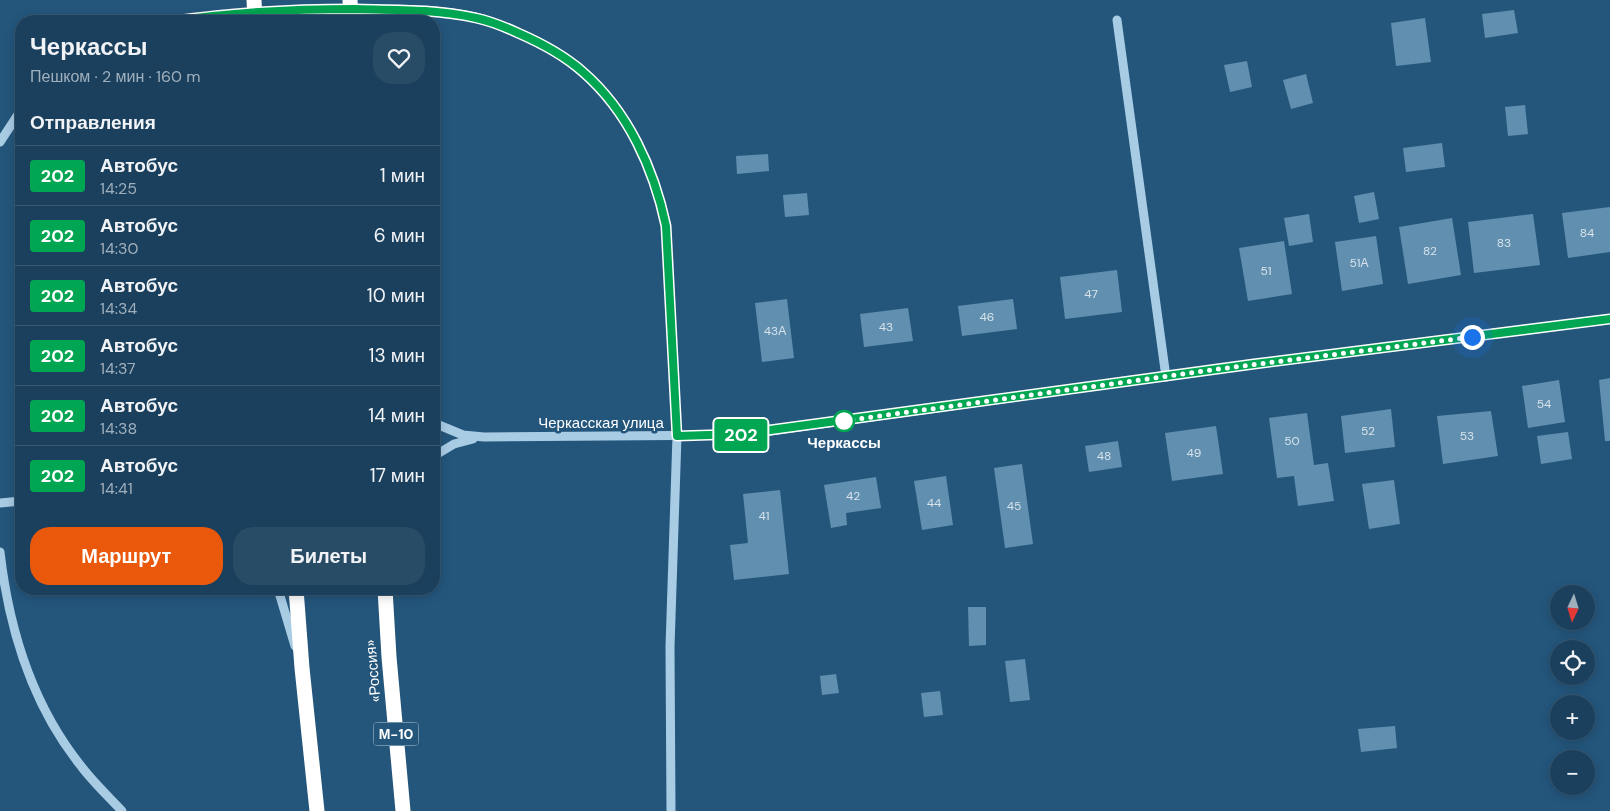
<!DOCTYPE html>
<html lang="ru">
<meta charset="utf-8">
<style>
body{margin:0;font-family:"DM Sans",sans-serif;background:#284b66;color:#f1f3f6;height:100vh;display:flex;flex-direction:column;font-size:19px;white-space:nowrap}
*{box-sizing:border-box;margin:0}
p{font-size:16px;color:#a0afbc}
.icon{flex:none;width:28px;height:28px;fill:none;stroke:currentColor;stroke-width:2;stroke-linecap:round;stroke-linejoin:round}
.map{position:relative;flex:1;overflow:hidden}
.details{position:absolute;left:15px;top:15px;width:425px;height:580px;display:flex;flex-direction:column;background:#1b405d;border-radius:20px;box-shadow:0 2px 12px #0003,0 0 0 1px #395972}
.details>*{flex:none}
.badge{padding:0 10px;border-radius:4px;font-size:18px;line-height:32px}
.needle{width:32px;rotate:184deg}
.fabs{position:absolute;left:1550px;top:585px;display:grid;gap:10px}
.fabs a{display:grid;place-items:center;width:45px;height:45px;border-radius:50%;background:#1b405d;box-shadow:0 2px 12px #0003,0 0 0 1px #395972;font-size:25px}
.you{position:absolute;width:25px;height:25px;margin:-12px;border:4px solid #fff;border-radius:50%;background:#1a73e8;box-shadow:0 0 0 8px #1a73e833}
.map>.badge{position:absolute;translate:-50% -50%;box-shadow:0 0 0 2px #fff}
h2{padding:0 15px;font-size:19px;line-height:45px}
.round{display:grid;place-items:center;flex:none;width:52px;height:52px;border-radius:20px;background:#284b66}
.headline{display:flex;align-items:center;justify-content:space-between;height:85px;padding:0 15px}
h1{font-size:24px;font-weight:800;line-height:38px}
.action{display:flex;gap:10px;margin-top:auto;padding:10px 15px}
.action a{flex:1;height:58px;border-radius:20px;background:#ea580c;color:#fff;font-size:20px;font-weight:800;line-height:58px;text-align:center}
.action a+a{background:#284b66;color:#f1f3f6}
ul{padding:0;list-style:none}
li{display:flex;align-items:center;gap:15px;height:60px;padding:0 15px;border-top:1px solid #395972}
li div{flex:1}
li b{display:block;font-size:19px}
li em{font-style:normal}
li .badge{min-width:55px;font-weight:700;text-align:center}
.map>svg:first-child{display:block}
.building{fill:#618faf}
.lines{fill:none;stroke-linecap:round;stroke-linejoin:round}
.minor{stroke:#a9cce5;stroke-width:9}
.highway{stroke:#fff;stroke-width:15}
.highway-bridge{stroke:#fff;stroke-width:15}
.line-casing{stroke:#fff;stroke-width:11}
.line{stroke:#00a651;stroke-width:8}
.walk{stroke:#fff;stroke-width:5;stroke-dasharray:0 9}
.stop-dot{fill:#fff;stroke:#00a651;stroke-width:2.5}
.labels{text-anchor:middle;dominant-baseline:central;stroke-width:5;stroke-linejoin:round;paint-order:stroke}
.number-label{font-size:12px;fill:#d8e3eb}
.shield{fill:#24567c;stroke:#bdccd8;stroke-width:1}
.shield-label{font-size:14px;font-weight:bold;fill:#fff}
.street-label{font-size:15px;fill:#fff;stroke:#24567c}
.stop-label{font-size:15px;font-weight:bold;fill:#fff;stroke:#24567c}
</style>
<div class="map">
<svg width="1610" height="811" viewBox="0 0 1610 811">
<rect width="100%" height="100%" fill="#24567c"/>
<g class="building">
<polygon points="1514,10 1518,33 1485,38 1482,14"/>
<polygon points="1425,18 1431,62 1396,66 1391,23"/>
<polygon points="1247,61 1252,87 1230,92 1224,65"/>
<polygon points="1306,74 1313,103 1291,109 1283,80"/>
<polygon points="1525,105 1528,134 1508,136 1505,107"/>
<polygon points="1442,143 1445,167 1406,172 1403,148"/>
<polygon points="768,154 769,171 737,174 736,156"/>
<polygon points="1374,192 1379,219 1359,223 1354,196"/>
<polygon points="807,193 809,215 785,217 783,195"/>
<polygon points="1610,207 1610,252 1568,258 1562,213"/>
<polygon points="1309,214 1313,242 1289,246 1284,218"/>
<polygon points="1533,214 1540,265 1474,273 1468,222"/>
<polygon points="1452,218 1461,275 1408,284 1399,227"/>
<polygon points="1376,236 1383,284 1342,291 1335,242"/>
<polygon points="1284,241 1292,294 1248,301 1239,248"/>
<polygon points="1117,270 1122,312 1065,319 1060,277"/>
<polygon points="787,299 794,358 762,362 755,303"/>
<polygon points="1013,299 1017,329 962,336 958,306"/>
<polygon points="908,308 913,341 864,347 860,314"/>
<polygon points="1610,378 1610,441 1605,441 1599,380"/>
<polygon points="1559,380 1565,422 1528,428 1522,386"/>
<polygon points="1391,409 1395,447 1345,453 1341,416"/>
<polygon points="1491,411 1498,456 1443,464 1437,416"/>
<polygon points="1307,413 1314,465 1328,463 1334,501 1298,506 1294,476 1277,478 1269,418"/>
<polygon points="1216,426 1223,474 1172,481 1165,433"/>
<polygon points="1568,432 1572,459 1541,464 1537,436"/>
<polygon points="1118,441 1122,467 1089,472 1085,446"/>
<polygon points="1022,464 1033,544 1005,548 994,468"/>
<polygon points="946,476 953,525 922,530 914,481"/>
<polygon points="876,477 881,508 846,513 847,525 831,528 824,485"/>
<polygon points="1394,480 1400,524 1369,529 1362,484"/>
<polygon points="780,490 789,574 734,580 730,545 748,543 743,494"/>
<polygon points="968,607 986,607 986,645 969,646"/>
<polygon points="1025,659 1030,700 1010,702 1005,661"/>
<polygon points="836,674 839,693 822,695 820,676"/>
<polygon points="940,691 943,715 924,717 921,693"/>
<polygon points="1395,726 1397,748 1361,752 1358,729"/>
</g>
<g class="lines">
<g class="minor">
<polyline points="1117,20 1166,377"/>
<path d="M173,21c60,-9 118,-12 178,-12 41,0 84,-1 125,8 15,4 31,11 46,17 81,37 126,106 144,192l11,210 -7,211 1,164"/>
<polyline points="0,142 21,110"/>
<polyline points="434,423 463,435 484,437 741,435 1254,364 1610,319"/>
<polyline points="434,456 454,444 473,439"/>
<polyline points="0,503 21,501"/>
<path d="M0,552c9,78 32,153 81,214 12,16 27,30 41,45"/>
<polyline points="278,589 295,646"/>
</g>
<g class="highway">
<polyline points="296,589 302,668 317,811"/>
<polyline points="385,589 389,657 403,811"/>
</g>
<g class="highway-bridge">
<polyline points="254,0 255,21"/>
<polyline points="350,0 351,21"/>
</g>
</g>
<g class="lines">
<defs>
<path id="line" d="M173,21c61,-9 120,-12 182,-12 39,1 81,0 121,9 14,3 29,9 42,15 23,10 46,22 65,39 45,39 71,97 83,154l11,210 64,-2 513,-70 356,-45"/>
</defs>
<use href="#line" class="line-casing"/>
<use href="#line" class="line"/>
<polyline class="walk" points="844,421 1219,369 1472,337"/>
</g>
<circle class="stop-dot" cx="844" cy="421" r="10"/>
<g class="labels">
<g class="number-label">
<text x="1587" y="233">84</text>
<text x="1504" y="243">83</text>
<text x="1430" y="251">82</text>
<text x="1359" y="263">51А</text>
<text x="1266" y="271">51</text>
<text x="1091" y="294">47</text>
<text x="987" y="317">46</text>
<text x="886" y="327">43</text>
<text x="775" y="331">43А</text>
<text x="1544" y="404">54</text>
<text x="1368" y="431">52</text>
<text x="1467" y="436">53</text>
<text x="1292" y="441">50</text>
<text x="1194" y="453">49</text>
<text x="1104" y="456">48</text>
<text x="853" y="496">42</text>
<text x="934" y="503">44</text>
<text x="1014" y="506">45</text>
<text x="764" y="516">41</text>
</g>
<rect class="shield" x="373.5" y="722.5" width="45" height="23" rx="4"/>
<g class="shield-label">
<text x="396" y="734">М-10</text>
</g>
<g class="street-label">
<text x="601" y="423">Черкасская улица</text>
<text transform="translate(373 671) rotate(-95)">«Россия»</text>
</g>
<g class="stop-label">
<text x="844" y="443">Черкассы</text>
</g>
</g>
</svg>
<div class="fabs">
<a><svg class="needle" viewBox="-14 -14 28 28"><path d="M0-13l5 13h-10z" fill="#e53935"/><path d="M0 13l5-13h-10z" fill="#a0afbc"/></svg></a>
<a><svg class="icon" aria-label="locate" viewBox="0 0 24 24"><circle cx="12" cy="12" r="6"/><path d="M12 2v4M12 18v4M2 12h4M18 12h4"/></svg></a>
<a>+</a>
<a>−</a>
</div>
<div class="you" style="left:1472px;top:337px"></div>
<b class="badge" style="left:741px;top:435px;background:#00a651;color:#fff">202</b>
<section class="details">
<div class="headline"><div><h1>Черкассы</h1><p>Пешком · 2 мин · 160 m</p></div><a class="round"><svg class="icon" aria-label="heart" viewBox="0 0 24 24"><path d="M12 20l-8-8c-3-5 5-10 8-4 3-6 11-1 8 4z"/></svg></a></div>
<h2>Отправления</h2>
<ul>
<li><span class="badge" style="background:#00a651;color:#fff">202</span><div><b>Автобус</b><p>14:25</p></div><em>1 мин</em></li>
<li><span class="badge" style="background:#00a651;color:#fff">202</span><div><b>Автобус</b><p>14:30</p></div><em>6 мин</em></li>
<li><span class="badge" style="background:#00a651;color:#fff">202</span><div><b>Автобус</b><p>14:34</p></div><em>10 мин</em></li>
<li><span class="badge" style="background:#00a651;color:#fff">202</span><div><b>Автобус</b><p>14:37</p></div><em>13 мин</em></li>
<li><span class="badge" style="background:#00a651;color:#fff">202</span><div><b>Автобус</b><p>14:38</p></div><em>14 мин</em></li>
<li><span class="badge" style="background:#00a651;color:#fff">202</span><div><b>Автобус</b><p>14:41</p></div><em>17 мин</em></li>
</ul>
<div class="action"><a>Маршрут</a><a>Билеты</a></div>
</section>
</div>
